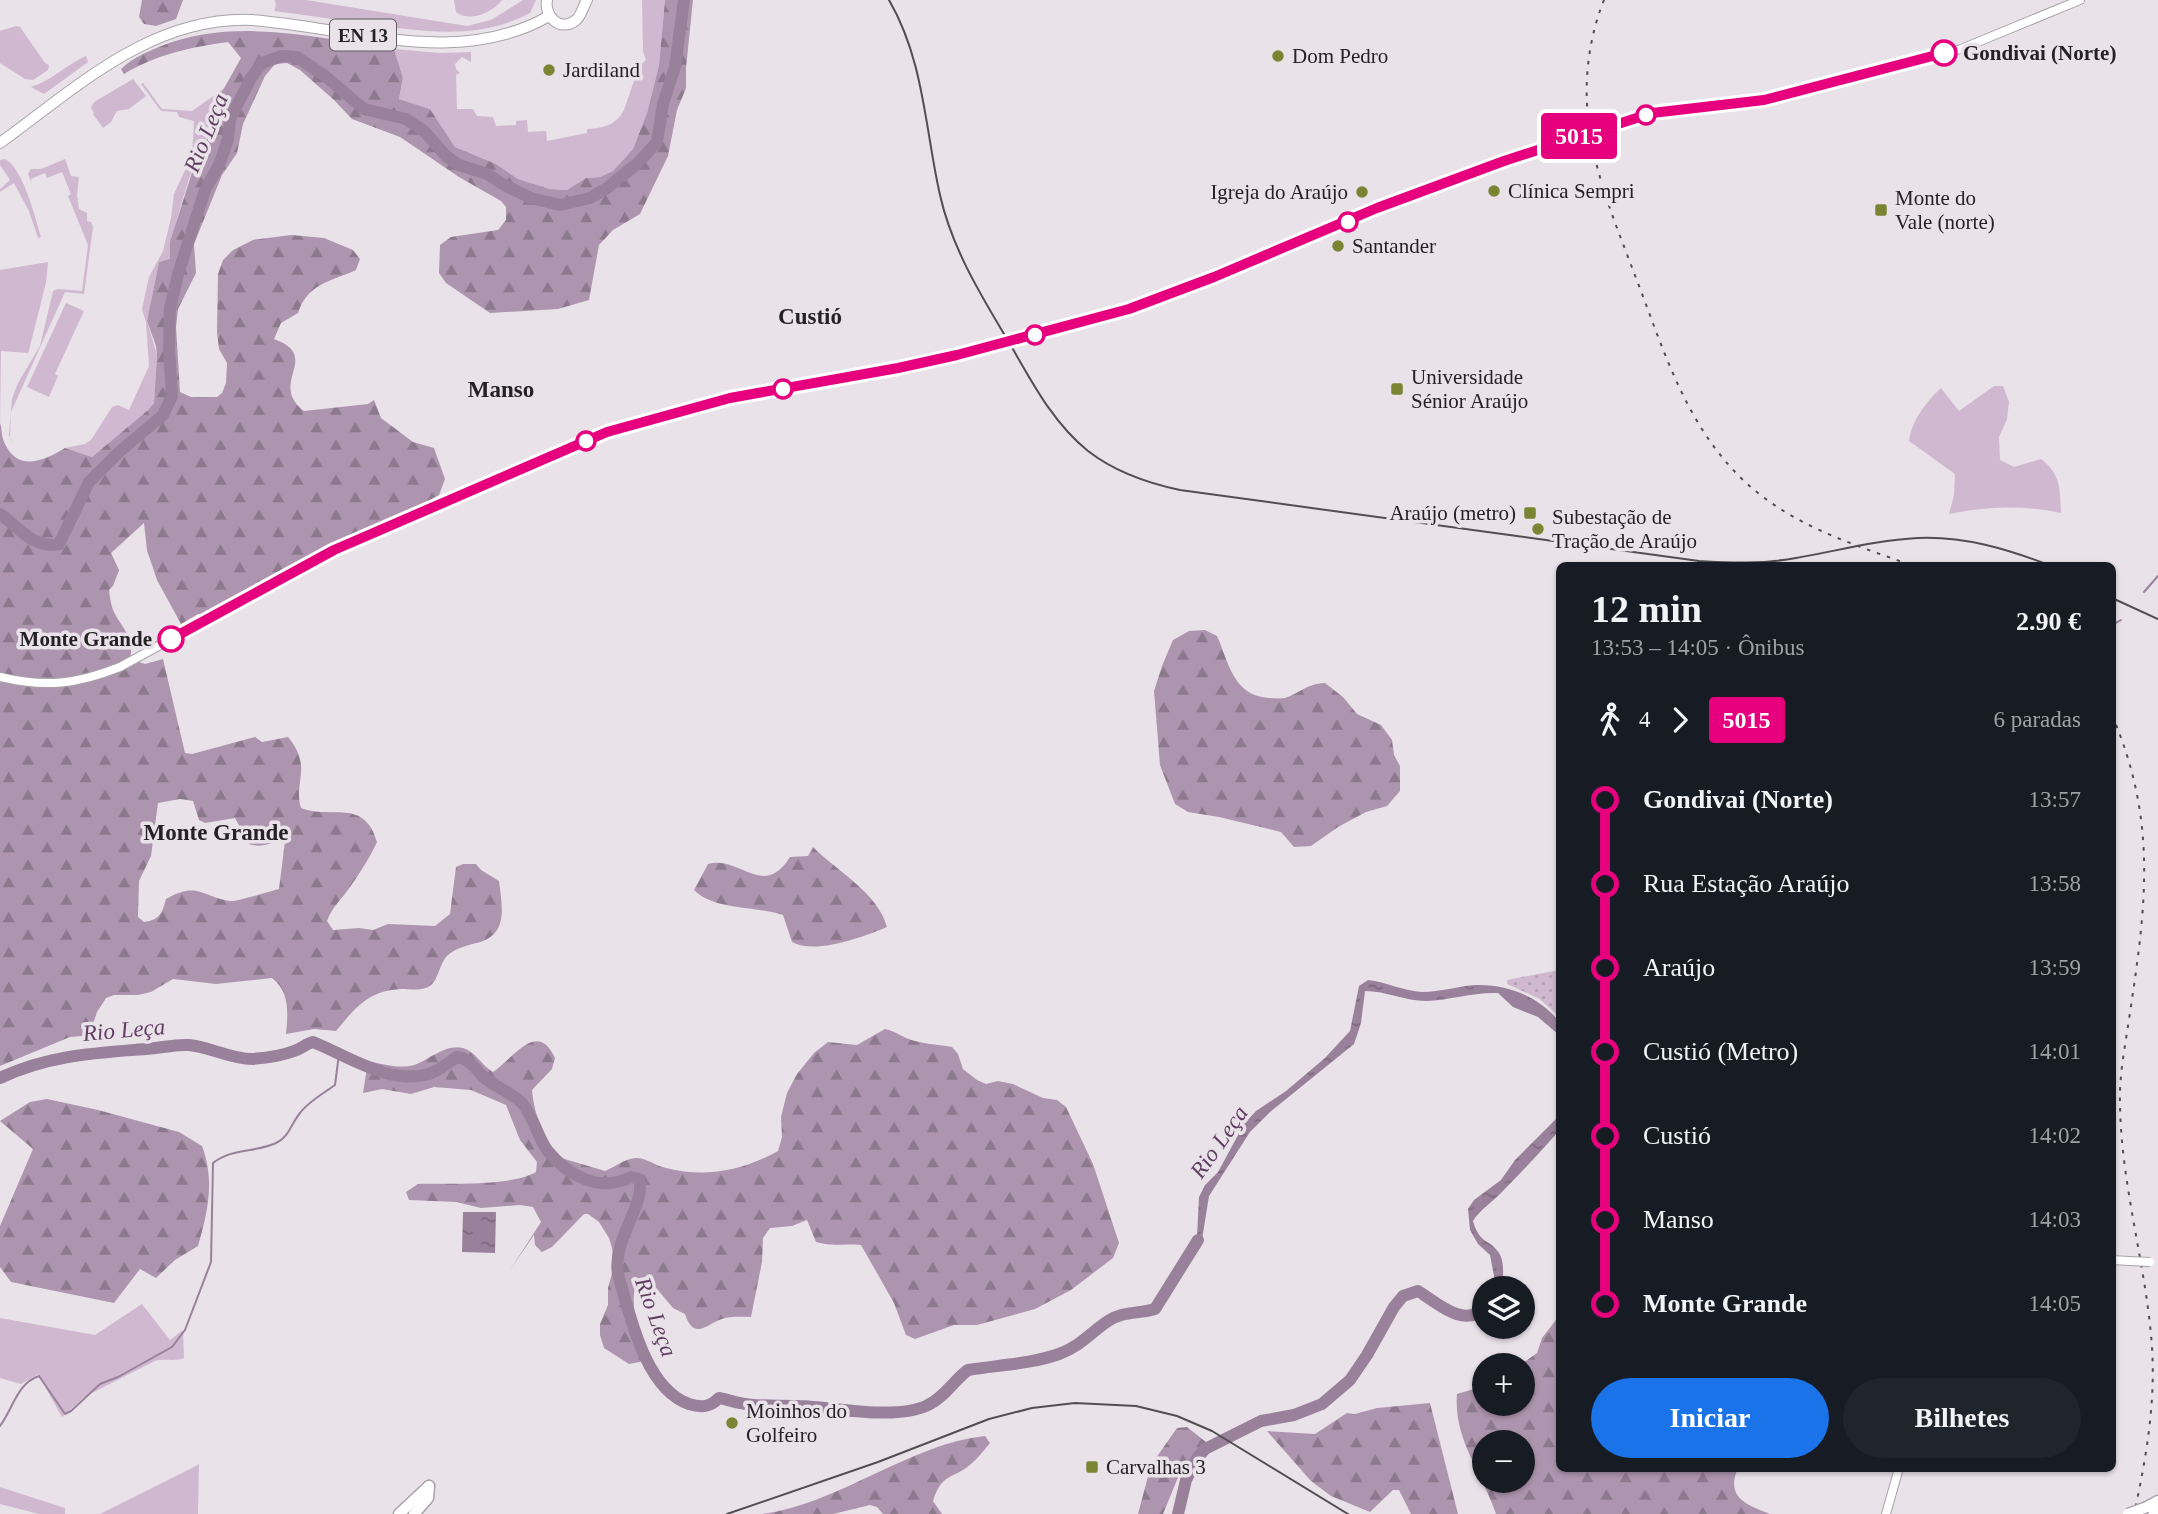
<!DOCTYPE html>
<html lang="pt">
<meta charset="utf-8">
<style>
body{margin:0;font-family:"Times New Roman",serif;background:#20242c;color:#f1f3f6;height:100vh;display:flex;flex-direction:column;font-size:26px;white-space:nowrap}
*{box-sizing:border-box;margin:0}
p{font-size:23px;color:#9ea1a6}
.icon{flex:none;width:38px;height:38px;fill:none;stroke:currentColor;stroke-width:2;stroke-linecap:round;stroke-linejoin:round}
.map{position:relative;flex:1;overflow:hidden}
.sheet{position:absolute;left:1556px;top:562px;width:560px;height:910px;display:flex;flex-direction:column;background:#171b24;border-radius:10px;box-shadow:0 2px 5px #0004}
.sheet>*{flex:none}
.badge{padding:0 14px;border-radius:5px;font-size:24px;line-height:46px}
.tools{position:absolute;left:1472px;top:1276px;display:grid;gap:14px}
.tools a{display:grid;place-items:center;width:63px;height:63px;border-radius:50%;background:#171b24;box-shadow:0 2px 5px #0004;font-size:35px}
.map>.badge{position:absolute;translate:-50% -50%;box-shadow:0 0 0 4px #fff}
.legs{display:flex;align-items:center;gap:10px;height:77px;padding:0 35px;font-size:23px}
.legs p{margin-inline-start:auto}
.headline{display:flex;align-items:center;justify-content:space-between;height:119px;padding:0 35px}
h1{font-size:38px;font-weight:700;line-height:52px}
.button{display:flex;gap:14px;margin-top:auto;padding:14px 35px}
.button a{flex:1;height:80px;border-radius:42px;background:#1a73e8;color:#fff;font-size:28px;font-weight:700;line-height:80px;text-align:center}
.button a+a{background:#20242c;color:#f1f3f6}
ul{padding:0 35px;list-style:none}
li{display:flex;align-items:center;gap:24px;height:84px;font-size:26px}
li i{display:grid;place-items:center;width:10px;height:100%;margin:0 9px;background:currentColor}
li i::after{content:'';width:18px;height:18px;margin:-9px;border:5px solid;border-radius:50%;background:#171b24}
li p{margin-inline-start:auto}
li:first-child i{background:linear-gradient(#0000 50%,currentColor 0)}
li:last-child i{background:linear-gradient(currentColor 50%,#0000 0)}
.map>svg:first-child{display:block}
.green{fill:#d0b8d0}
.forest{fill:url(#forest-firs);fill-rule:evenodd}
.park{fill:url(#park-dots)}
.water{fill:url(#water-ripples)}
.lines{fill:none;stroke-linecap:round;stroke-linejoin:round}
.stream{stroke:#9a819b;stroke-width:2}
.river{stroke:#9a819b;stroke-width:12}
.secondary-casing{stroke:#a9a2a9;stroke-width:10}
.primary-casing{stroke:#a9a2a9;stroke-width:12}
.highway-casing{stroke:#a9a2a9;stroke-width:13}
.secondary{stroke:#fff;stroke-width:8}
.primary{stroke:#fff;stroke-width:10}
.highway{stroke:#fff;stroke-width:10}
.tram{stroke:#514e51;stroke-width:2}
.rail{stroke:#514e51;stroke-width:2;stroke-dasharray:3.5 7;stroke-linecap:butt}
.secondary-bridge-casing{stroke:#a9a2a9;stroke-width:10;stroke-linecap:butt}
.highway-bridge-casing{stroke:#a9a2a9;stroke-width:13;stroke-linecap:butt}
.secondary-bridge{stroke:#fff;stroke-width:8}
.highway-bridge{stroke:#fff;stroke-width:10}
.line-1-casing{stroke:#fff;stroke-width:16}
.line-1{stroke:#e6007e;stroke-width:10}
.stop-1-dot{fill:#fff;stroke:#e6007e;stroke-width:3.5}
.poi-dot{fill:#798532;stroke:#e9e2e9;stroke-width:2.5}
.labels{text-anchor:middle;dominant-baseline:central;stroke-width:7;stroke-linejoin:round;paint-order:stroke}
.shield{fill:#e9e2e9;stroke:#5f5c5f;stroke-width:2}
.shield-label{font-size:19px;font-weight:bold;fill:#242224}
.stop-label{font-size:21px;font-weight:bold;fill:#242224;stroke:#e9e2e9;text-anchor:start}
.poi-label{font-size:21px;fill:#242224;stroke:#e9e2e9;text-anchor:start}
.water-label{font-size:23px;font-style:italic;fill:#623d63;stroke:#e9e2e9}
.neighbourhood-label{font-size:23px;font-weight:bold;fill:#242224;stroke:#e9e2e9}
</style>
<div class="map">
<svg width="2158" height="1514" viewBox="0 0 2158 1514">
<defs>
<pattern id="forest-firs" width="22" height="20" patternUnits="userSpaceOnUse" patternTransform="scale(1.75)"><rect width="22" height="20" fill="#ae95af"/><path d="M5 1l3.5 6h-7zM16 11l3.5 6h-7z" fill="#8d798e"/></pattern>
<pattern id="park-dots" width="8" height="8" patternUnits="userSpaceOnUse" patternTransform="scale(1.75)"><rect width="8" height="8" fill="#d0b8d0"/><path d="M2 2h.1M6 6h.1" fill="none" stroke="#b29eb2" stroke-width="1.8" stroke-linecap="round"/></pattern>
<pattern id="water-ripples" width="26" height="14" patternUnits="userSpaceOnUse" patternTransform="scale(1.75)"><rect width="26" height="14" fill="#9a819b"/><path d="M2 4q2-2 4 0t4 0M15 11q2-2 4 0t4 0" fill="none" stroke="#7d697e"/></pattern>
</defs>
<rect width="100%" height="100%" fill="#e9e2e9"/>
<g class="green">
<path d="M275,0h31l161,26 24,-6 32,-20h13l-6,13c-52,28 -109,18 -165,11 -30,-5 -61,-9 -91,-13l2,-6z"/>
<path d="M454,0h48c-9,12 -32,23 -46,12z"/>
<path d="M642,0h23l-6,65 -12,48 -14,36 -20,22 -13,6 -14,1 -18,12 -18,-1 -32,-10 -22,-15 -41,-17 -25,-38 -31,-10 4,-21 -9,-29 46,4 31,-1v10l-9,-5 -7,7 1,5 4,4 -4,2 1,34h16l4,7 16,1 3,9 20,-1v-4l11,-1 1,12 18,-1 1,10 40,-8v-4c17,-1 29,-4 37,-19l15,-44 7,-6 -3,-9z"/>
<polygon points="16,26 20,27 45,63 49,65 48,70 33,80 25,79 0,63 0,31"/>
<path d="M86,56l2,6 -44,32 -13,-7c20,-6 36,-23 55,-31z"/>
<polygon points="133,79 146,96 129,109 117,111 111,122 103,128 93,114 94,113 91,108 94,102"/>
<path d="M143,83l19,26 30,2 34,-24c-12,18 -3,20 -10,35 -4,11 -13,18 -17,28 -10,28 -28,81 -29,110l-11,2 -12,59 10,34 -3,48 -6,7 -56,47 -27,-9 20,-4 6,-4 21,-33 6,-2 11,5 20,-44 -3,-44 -4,-13 7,-32 14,-26 8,-33 3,-24 18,-39 2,-34 -15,-4 -2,-5 -16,-1 -20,-27z"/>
<path d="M5,159c18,9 30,58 36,78l-3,1 -9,-27 -15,-28 -14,9v-3l10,-9 -10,-15v-5z"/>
<polygon points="65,159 71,176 79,177 77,195 79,209 87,213 87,221 91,222 93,227 84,294 65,292 11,412 10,438 15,447 9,435 12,399 18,383 40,346 53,291 58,289 82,291 88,245 68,196 71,194 62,172 47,178 45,173 31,179 32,184 28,174 31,169 41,169"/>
<polygon points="48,262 46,283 29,350 28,353 1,351 0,423 0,270"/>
<polygon points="66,303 84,311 55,374 58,376 49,397 27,387"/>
<path d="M1994,386h9l6,16 -2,17 -8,18 1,23 14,7 27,-8c20,15 19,31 20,54 -39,-8 -74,-7 -112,1l5,-19 1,-21 -46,-33c3,-21 17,-39 32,-53l18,23z"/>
<path d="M142,1304l28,36 13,-10 1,28c-10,4 -18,0 -29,3l-71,36 -22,20 -24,-43 -17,10 -21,-6v-60l95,17z"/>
<polygon points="199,1464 198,1514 100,1514 194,1467"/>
<polygon points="0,1487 65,1508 65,1514 39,1514 0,1504"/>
</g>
<g class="forest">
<polygon points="142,0 183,0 176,19 156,26 144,24 139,17"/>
<path d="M665,0h28l-7,68v20l-9,22 -9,46 -28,58 -27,16 -14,15 -10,55 -31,9 -68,4 -44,-30 -7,-10 1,-28 11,-8 47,-7 8,-10v-13l-5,-6 -42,-24 -59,-40 -48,-18 -18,-19 -34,-30 -13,-7 -12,1 -10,12 -22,48 -6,29 -15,22 -28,69 2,29 -18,36 -2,18 4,65 11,5h26l5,-4 4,-10 1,-20 -8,-14 -2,-17 1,-58 5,-14 10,-10 20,-10 38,-5 33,3 29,12 7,9 -4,11c-26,12 -48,13 -58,43l-17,10 -7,16c49,18 -7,44 30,72l64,-7 6,-4 7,18 32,24 21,6 11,31 -6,16 -20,11 -129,61 -81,47h-11l-17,10 -24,-44 -10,-30 -3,-27 -33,30 8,17 -6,16 -4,4c1,7 2,16 5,22 8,16 21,26 16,47l15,5 18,-5 22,94 7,1 63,-17 7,5 26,-5c25,30 5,45 13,71 30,12 63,-11 76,34 -7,15 -17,31 -27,45 -8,12 -18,20 -23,34l6,9 26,-2 14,2 15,-6 47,2 15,-12 6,-47 7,-3h13l5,6 18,11c3,26 10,54 -22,62 -10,2 -23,6 -30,13 -8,8 -9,27 -19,31 -8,4 -19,2 -27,2 -33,2 -45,18 -65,42l-22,-2 -28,5c2,-21 4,-42 -14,-56l-56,6 -43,-5 -22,13 -13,3h-24l-8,3 -9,14 -5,15 2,8 -24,2 -70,29v-643c2,4 1,14 5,21 14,29 40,16 60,4l27,9 56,-47 6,-7 3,-48 -1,-9 -9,-25 12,-59 11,-3v-17l30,-95 11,-13 7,-15v-20l23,-41 -13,-16c-37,5 -73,13 -104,32l-3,-5c10,-10 25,-17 38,-22 75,-31 157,-9 235,2l9,29 -4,21 31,10 25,38 41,17 22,15 32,10 17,1 19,-12 14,-1 13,-6 20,-22 14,-36 12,-48zM180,799l13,2 6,19 6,3 30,-5 14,26c13,5 23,-3 36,-3l-6,48c-8,2 -44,13 -49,12 -29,-5 -33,-20 -64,-2 -4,14 -6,21 -22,23l-6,-5 1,-36 12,-25 7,-53z"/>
<path d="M1205,630l12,6c12,27 16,59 51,62 5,0 12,1 17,0 15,-5 21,-14 40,-15l18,14 14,17 24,11 11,15 2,15 6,11v25l-13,15 -21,6 -28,15 -27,19 -17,1 -13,-15 -62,-15 -31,-5 -13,-8 -15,-39 -6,-74 8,-25 11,-26 16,-9z"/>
<path d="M813,847c25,25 65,46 74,80 -23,10 -73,28 -95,15l-9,-27c-27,-9 -70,-5 -89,-25l14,-26c32,-9 55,36 82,-7l18,-1z"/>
<path d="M885,1029c9,2 13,5 21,9 14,6 31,6 46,9l6,7 5,15 14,11 9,4 12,-3 15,3 30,14 14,2 9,7 27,57 26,79 -6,15 -42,32 -36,19 -58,16h-23l-39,14 -9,-4 -12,-32 -33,-58c-18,-2 -28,2 -45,-3l-9,-22 -15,6 -22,2 -7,10 -1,24 -11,55c-9,0 -21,-1 -29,2 -14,4 -28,23 -37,-5l-12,-6 -26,-31 -11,4c-8,36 7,47 14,79l-21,4 -25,-16 -4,-13v-11l8,-19v-17l6,-22 -2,-18 -3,-10 -10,-16 -11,-8h-4l-32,33 -10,5 -7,-7 -1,-10 -24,35 31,-48 -8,-15 -13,-2 -39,3 -25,-6 -47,-2 -3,-8 12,-8c31,-1 92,3 118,-12l1,-10 -17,-22 -14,-35 -35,-15 -37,-3 -23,7 -29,-5 -19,4 5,-32c15,3 33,9 49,3 14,-6 29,-20 46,-16 12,3 19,18 30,24 21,-14 44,-53 62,-14l-3,11 -20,21c2,24 11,48 26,67l47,14c10,-4 19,-12 30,-13 10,-1 21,8 31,10 40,10 76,3 112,-17l4,-14 -1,-20 6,-24 10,-19 17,-21 14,-11 29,3z"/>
<path d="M47,1099l51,11 81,22 23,14c13,35 6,65 -4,100l-23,14 -19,18 -16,-9 -26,34 -103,-21 -11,-15v-41l33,-77 -33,-28 30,-19z"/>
<path d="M1559,1316v152h179c-13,30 9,37 32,46h-274c-13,-40 -43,-75 -39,-120l27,-8v18h38v-39h-2l17,-12 5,-15zM1484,1442h38v38h-38z"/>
<polygon points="1430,1403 1458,1514 1411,1514 1399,1490 1393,1490 1370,1512 1331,1496 1311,1481 1267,1431 1315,1434 1347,1413 1355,1414 1377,1408"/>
<polygon points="1187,1427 1206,1442 1179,1475 1163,1514 1138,1514 1151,1465 1177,1428"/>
<path d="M985,1436l5,7c-6,7 -12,15 -19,21 -18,16 -29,8 -38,37l9,13h-59l-6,-7 -7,-2 -37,9h-71c75,-9 149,-71 223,-78z"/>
</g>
<polygon class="park" points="1559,970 1559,1014 1557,1015 1540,999 1507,984 1507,980"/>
<g class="water">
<path d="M1368,980c18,2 36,11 54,12 19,0 36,-6 54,-7 33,-1 62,12 83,36v14l-21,-18 -25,-10 -15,-14c-25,-1 -47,7 -72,8 -21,0 -40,-10 -61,-10l-4,32 -7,21 -84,68 -20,20 -41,64 -8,50 -8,12 -5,-6 9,-15 2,-40 6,-12 13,-13 26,-48 12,-13 30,-20 39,-33 25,-27 9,-45z"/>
<path d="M1559,1116v15c-19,21 -38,42 -58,62 -9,9 -22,18 -28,28 7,24 16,17 26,32 6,9 4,25 3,35h-10l2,-12 -4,-21 -12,-11 -8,-14 -2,-21 6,-9 27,-20 14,-20z"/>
<polygon points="463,1212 496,1212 495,1253 462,1252"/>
</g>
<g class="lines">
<g class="stream">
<polyline points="2144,592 2158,576"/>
<polyline points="2112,625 2121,620"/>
<path d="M0,1426c13,-17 17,-43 39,-50l26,38 6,-3 29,-27 18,-7 54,-30 13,-17 26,-68 2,-99c19,-15 41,-10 63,-20 13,-6 15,-19 24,-30 8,-11 24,-20 35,-28l4,-31"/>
</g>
<g class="river">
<path d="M0,514c19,13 34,36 59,30l30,-62 29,-29 45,-38 9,-19 -3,-48 1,-40 9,-37 26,-81 14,-25 9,-26 2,-20 21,-41 11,-15 20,-7 15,1 28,19 39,33 42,10 18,12 22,25 13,9 28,9 17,11 27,13 29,7 30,-7 17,-10 31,-25 19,-21 6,-38 12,-37 9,-67"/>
<path d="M0,1078c48,-23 95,-25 146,-29 15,-1 29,-5 43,-4 21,2 42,14 63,14 14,-1 29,-3 42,-8 7,-2 11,-7 19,-9 35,14 76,43 116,32 10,-3 19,-11 28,-17 16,3 18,13 29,22 11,9 25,13 36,24 11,12 15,33 25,47 21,26 53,43 84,27l8,2c8,24 -27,60 -21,95 12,41 27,115 71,130 13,4 21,3 30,-6 7,1 14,4 21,5 18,4 40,2 59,3 36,1 97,15 129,-1 17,-8 26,-25 40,-35 30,-5 63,-6 91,-16 22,-8 31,-21 49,-33 15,-10 30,-7 47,-12l43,-69"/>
<path d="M1178,1514l8,-34 12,-23 7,-8 56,-28 33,-6 28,-11 28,-24 17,-25 27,-48 9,-11 15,-5c18,11 46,38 66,17"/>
</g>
<defs>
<g id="secondary">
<polyline points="1597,130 1652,113 1764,100 1961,49 2080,0"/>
<polyline points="1020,339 1156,300 1377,208 1512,158 1580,136"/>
<path d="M0,677c46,11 77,7 120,-10l214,-117 273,-118 123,-34 168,-30 97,-23"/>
<polyline points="2112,1260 2129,1261"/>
<polyline points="1886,1514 1899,1468"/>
</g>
<g id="primary">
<path d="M547,0c-3,16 13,33 29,20 6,-5 7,-14 11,-20"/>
<path d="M0,143c76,-55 151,-127 252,-123 97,7 205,49 297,-4"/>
</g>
<g id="highway">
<polyline points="2147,1507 2158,1501"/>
<polyline points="399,1514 429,1486"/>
<polyline points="414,1514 428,1498 429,1486"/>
<polyline points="2151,1514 2158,1512"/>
</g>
</defs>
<use href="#secondary" class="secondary-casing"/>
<use href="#primary" class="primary-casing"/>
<use href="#highway" class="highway-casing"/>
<use href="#secondary" class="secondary"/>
<use href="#primary" class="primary"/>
<use href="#highway" class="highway"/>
<g class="tram">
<path d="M889,0c35,60 36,129 51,195 12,54 42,102 70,149 22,38 43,79 78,107 27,21 59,32 92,39l519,71c33,2 64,3 97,-3 41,-7 80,-18 122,-20 46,-2 89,11 131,27"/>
<polyline points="2112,598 2158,619"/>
<polyline points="727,1514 878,1462 989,1419 1032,1408 1075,1403 1136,1406 1177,1416 1212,1431 1348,1514"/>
</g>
<g class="rail">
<path d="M1604,0c-13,32 -19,70 -17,104 3,61 28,118 49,174 27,70 48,142 102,197 47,48 111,68 173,90"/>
<path d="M2112,715c46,107 34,192 17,304 -4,28 -10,57 -9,85 1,78 24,154 31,231 6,60 -4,120 -17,179"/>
</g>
<defs>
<g id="secondary-bridge">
<polyline points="1580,136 1597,130"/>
<polyline points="995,345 1020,339"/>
<polyline points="2129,1261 2150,1262"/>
</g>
<polyline id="highway-bridge" points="2128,1514 2147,1507"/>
</defs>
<use href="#secondary-bridge" class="secondary-bridge-casing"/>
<use href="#highway-bridge" class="highway-bridge-casing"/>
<use href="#secondary-bridge" class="secondary-bridge"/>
<use href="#highway-bridge" class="highway-bridge"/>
</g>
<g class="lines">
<defs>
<polyline id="line-1" points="171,639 334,550 607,432 730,398 898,368 957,355 1129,309 1214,277 1377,208 1504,161 1652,113 1764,100 1944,53"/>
</defs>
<use href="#line-1" class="line-1-casing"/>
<use href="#line-1" class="line-1"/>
</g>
<g class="stop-1-dot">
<circle cx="1944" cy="53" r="12"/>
<circle cx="1646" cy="115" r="9"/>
<circle cx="1348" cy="222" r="9"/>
<circle cx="1035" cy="335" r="9"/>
<circle cx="783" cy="389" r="9"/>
<circle cx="586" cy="441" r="9"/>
<circle cx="171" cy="639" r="12"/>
</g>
<g class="poi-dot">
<circle cx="1278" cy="56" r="7"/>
<circle cx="549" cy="70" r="7"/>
<circle cx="1494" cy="191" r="7"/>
<circle cx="1362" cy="192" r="7"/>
<rect x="1874" y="203" width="14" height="14" rx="3.5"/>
<circle cx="1338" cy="246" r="7"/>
<rect x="1390" y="382" width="14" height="14" rx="3.5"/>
<rect x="1523" y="506" width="14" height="14" rx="3.5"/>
<circle cx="1538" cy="529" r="7"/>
<circle cx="732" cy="1423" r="7"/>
<rect x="1085" y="1460" width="14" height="14" rx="3.5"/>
</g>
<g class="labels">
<rect class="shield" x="330" y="19.5" width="66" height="31" rx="5"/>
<g class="shield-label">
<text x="363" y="35">EN 13</text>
</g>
<g class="stop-label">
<text x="1963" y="53">Gondivai (Norte)</text>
<text x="152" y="639" text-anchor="end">Monte Grande</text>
</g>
<g class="poi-label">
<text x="1292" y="56">Dom Pedro</text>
<text x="563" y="70">Jardiland</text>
<text x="1508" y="191">Clínica Sempri</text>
<text x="1348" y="192" text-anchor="end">Igreja do Araújo</text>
<text x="1895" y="198">Monte do<tspan x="1895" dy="24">Vale (norte)</tspan></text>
<text x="1352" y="246">Santander</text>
<text x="1411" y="377">Universidade<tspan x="1411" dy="24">Sénior Araújo</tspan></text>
<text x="1516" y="513" text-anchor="end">Araújo (metro)</text>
<text x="1552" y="517">Subestação de<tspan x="1552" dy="24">Tração de Araújo</tspan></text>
<text x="746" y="1411">Moinhos do<tspan x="746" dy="24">Golfeiro</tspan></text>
<text x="1106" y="1467">Carvalhas 3</text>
</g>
<g class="water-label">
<text transform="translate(206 133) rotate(-68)">Rio Leça</text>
<text transform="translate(124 1030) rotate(-5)">Rio Leça</text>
<text transform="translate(1219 1142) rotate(-55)">Rio Leça</text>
<text transform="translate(656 1317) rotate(70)">Rio Leça</text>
</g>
<g class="neighbourhood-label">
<text x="810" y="316">Custió</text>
<text x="501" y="389">Manso</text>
<text x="216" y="832">Monte Grande</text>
</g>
</g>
</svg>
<div class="tools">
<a><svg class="icon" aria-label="layers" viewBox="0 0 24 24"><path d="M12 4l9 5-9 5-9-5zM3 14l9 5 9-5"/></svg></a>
<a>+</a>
<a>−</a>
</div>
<b class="badge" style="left:1579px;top:136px;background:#e6007e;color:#fff">5015</b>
<section class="sheet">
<div class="headline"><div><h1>12 min</h1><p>13:53 – 14:05 · Ônibus</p></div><b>2.90 €</b></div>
<div class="legs"><svg class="icon" aria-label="walk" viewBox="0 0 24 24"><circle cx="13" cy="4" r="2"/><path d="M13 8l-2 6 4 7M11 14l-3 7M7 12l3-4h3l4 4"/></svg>4<svg class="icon" aria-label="forward" viewBox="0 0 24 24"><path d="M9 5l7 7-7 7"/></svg><b class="badge" style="background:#e6007e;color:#fff">5015</b><p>6 paradas</p></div>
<ul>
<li><i style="color:#e6007e"></i><b>Gondivai (Norte)</b><p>13:57</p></li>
<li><i style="color:#e6007e"></i><span>Rua Estação Araújo</span><p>13:58</p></li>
<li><i style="color:#e6007e"></i><span>Araújo</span><p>13:59</p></li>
<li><i style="color:#e6007e"></i><span>Custió (Metro)</span><p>14:01</p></li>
<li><i style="color:#e6007e"></i><span>Custió</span><p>14:02</p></li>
<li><i style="color:#e6007e"></i><span>Manso</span><p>14:03</p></li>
<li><i style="color:#e6007e"></i><b>Monte Grande</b><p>14:05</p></li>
</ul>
<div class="button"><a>Iniciar</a><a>Bilhetes</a></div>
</section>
</div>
